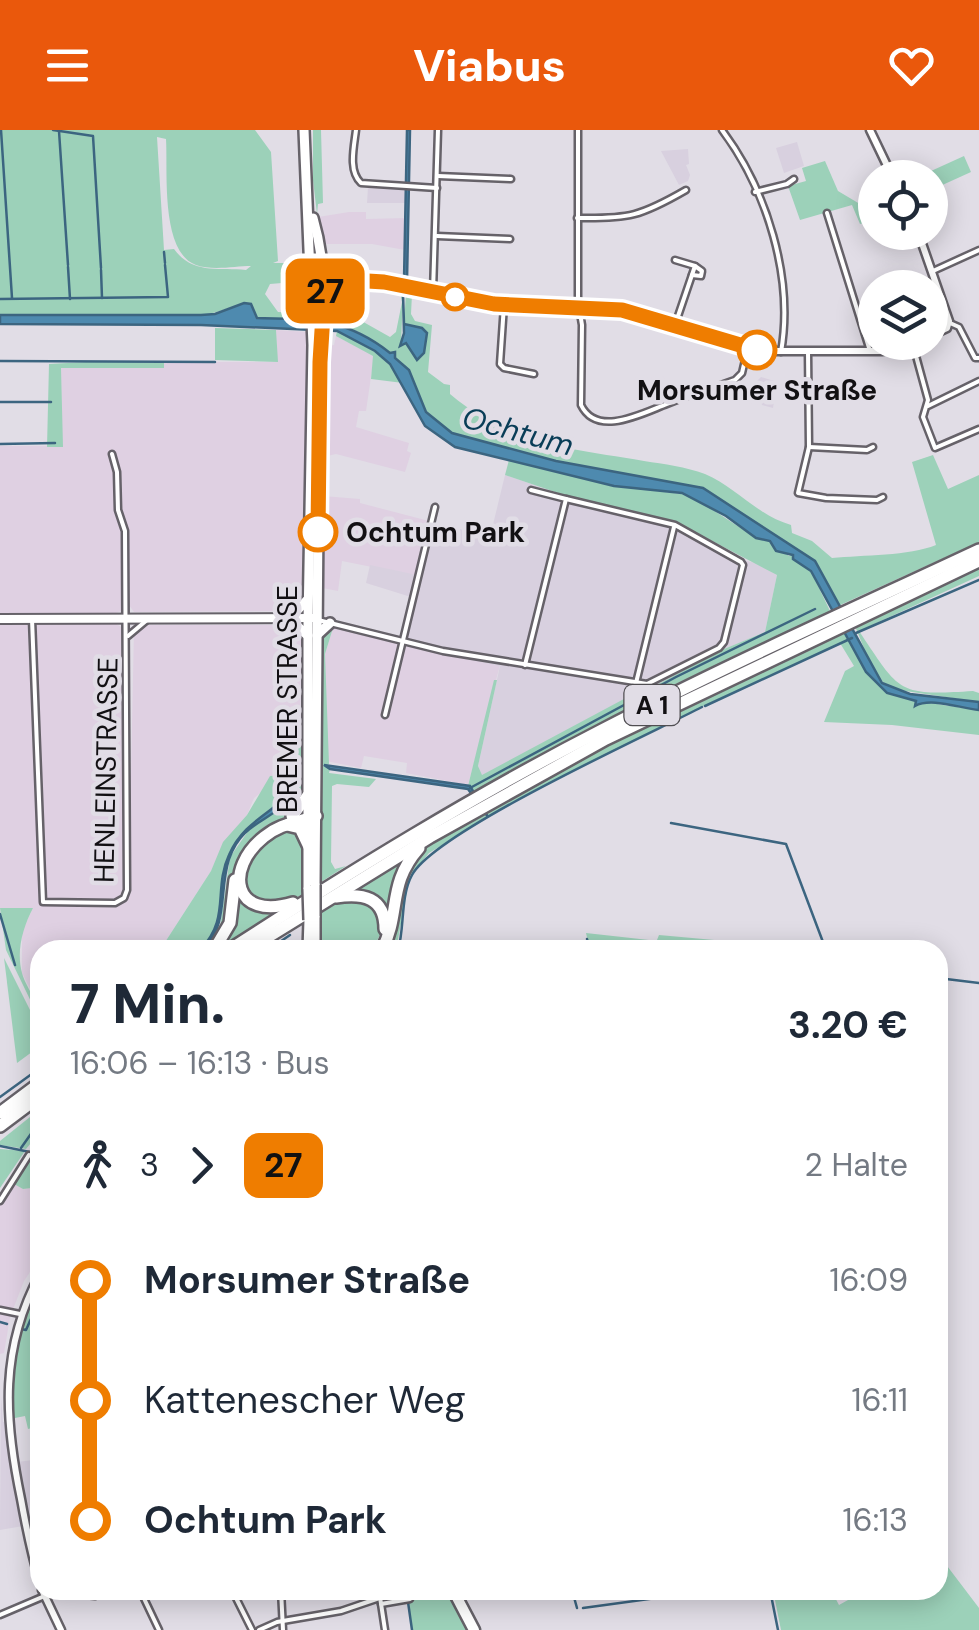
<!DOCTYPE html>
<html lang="de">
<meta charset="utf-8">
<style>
body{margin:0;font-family:"DM Sans",sans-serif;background:#f2f2f3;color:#1f2937;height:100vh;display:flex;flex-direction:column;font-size:38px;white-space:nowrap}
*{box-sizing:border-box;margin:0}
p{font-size:32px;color:#747a83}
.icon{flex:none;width:55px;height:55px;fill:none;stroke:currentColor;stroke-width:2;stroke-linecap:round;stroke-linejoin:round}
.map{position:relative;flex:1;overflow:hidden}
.drawer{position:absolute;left:30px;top:810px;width:918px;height:660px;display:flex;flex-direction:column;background:#fff;border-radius:30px;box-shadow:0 5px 25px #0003}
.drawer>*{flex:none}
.badge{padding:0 20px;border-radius:15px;font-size:35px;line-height:65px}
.buttons{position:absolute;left:858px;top:30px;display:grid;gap:20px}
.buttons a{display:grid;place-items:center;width:90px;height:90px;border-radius:50%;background:#fff;box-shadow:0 5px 25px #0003;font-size:50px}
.map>.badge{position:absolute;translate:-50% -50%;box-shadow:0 0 0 5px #fff}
.legs{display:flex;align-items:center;gap:15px;height:110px;padding:0 40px;font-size:32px}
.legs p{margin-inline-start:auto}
.summary{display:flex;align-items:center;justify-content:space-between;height:170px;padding:0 40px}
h1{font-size:55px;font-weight:800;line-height:75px}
ul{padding:0 40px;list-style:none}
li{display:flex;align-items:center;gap:35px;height:120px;font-size:38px}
li i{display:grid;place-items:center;width:15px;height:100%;margin:0 12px;background:currentColor}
li i::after{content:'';width:25px;height:25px;margin:-12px;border:8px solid;border-radius:50%;background:#fff}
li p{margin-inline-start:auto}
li:first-child i{background:linear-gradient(#0000 50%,currentColor 0)}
li:last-child i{background:linear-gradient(currentColor 50%,#0000 0)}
header{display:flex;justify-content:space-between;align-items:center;height:130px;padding:0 40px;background:#ea580c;color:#fff;font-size:45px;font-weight:800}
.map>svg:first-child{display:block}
.commercial{fill:#dfd0e2}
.built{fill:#d8d0df}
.green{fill:#9cd1b9;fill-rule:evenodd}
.water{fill:#4e8aaf;stroke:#3c6580;stroke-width:2.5}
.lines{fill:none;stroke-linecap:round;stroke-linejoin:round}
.stream{stroke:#3c6580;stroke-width:2.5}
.minor-casing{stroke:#666269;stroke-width:9}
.tertiary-casing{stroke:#666269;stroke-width:11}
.secondary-casing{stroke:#666269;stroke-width:12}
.primary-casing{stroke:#666269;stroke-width:14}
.trunk-casing{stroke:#666269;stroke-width:15}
.motorway-casing{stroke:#666269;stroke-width:16}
.minor{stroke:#fff;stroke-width:4}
.tertiary{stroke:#fff;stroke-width:6}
.secondary{stroke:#fff;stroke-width:8}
.primary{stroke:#fff;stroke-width:9}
.trunk{stroke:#fff;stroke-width:10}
.motorway{stroke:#fff;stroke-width:11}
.primary-bridge-casing{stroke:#666269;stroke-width:14;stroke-linecap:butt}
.primary-bridge{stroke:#fff;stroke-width:9}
.line-1-casing{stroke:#fff;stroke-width:22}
.line-1{stroke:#ef7d00;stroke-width:15}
.stop-1-dot{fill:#fff;stroke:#ef7d00;stroke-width:5}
.labels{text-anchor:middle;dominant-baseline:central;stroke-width:9;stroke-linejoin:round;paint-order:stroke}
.shield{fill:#e1dde6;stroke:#504e52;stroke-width:2.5}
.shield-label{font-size:25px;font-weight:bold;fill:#121013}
.stop-label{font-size:28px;font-weight:bold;fill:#121013;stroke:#e1dde6}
.street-label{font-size:28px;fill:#121013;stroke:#e1dde6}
.water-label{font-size:30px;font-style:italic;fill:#093d57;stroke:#e1dde6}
</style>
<header><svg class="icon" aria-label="menu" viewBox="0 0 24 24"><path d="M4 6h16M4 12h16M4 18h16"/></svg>Viabus<svg class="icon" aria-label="heart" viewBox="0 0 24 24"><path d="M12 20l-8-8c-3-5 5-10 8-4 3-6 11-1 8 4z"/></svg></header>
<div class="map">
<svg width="979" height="1500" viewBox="0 0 979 1500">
<rect width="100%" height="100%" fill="#e1dde6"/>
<g class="commercial">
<polygon points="349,82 366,82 366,89 406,88 405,120 372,114 326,114 318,87"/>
<polygon points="276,200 308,202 308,308 304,337 307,353 306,431 301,471 293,481 134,482 129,475 129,403 122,402 121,481 113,484 0,486 0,316 62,316 61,238 109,238 109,232 277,232"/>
<polygon points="336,206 374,226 366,281 359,281 356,297 409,313 407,321 411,323 405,342 336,324 323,327 325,228 326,216 334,215"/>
<polygon points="323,366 360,369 360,373 429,391 417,446 342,431 338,461 322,458"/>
<polygon points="0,492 115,493 121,497 122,646 131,645 134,500 143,495 293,495 301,502 300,607 283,645 254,668 247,685 224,712 211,741 160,820 40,820 40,878 22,843 22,801 33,778 0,778"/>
<polygon points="333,498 500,535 468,655 406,643 407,633 364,626 361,638 326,631 325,524"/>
<polygon points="14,1054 23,1059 40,1057 40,1127 24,1151 10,1187 4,1223 0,1224 0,1074"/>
</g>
<g class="built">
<polygon points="797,12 804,36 784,43 776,18"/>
<polygon points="688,19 689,34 686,35 690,45 688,51 679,55 661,21"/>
<polygon points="368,57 406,59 406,73 367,73"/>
<polygon points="761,247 774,251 776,256 773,278 762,275 756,252"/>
<polygon points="505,345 567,366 676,392 746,431 757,433 777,445 765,502 724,519 647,560 638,562 482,646 478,636 500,536 398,515 411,467 366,453 370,435 417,445 429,391 490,407"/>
<polygon points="1,1266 3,1292 12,1291 17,1332 33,1330 40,1352 40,1417 28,1422 23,1396 0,1400"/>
</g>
<g class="green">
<path d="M0,0h255l16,22 7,109 -5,2h13l11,14 10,4 1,25 -11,-8v-11l-15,-4 -12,1 -5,10 13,18 29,1v6l-50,-1 -6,-14c-17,-1 -33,10 -50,11h-201zM157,7l9,2c2,32 -6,113 30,126 17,6 39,1 55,1l-5,4c-27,-3 -53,5 -72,-21l-10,1z"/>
<polygon points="313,0 321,0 323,73 318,74 317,84 313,50"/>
<polygon points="964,26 971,42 938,57 931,41"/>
<polygon points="825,31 838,61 875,83 875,89 860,94 852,75 800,90 788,56 806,51 802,38"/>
<path d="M400,162l3,1 -2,53 5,-4 11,18 9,-30 -22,-6 2,-31 6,1 -1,20 4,7 17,4 -4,47 16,12 6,1v9c62,52 118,54 194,67 20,3 42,6 61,13 31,13 53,42 86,51l1,8 20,8 20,17c31,-3 77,-2 104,-13l-24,-83 21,-7 15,34 31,-14v67l-141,64 -23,-45 -112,-73 -146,-27 -105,-28 -26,-21 -18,-42 -13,-12v-6l-5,1 -31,-21 -28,-10v-8l20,1 39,22 6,-5 6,-30z"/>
<polygon points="215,198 276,200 278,232 215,230"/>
<path d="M337,201c28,12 50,26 66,52l-32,-4 2,-23 -37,-20z"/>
<polygon points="104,231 164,233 164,238 61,238 63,317 47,317 49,234"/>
<polygon points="509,330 608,355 690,365 756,408 770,411 789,426 793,424 794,429 811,441 830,481 663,560 474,661 468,656 494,550 497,550 478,636 482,645 637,562 640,557 647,560 724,519 765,502 777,445 676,392 567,366 505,345"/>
<path d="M979,438v8l-120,55c41,61 38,65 114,60l6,2v9l-87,-13 -13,-10 -7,-11 -17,-42z"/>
<polygon points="329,497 333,498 325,524 329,634 324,636 330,639 329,643 376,649 369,657 337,654 332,656 331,732 335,739 346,736 321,752 321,506"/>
<path d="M845,503c12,15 15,35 29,48 20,20 77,25 105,29v25l-87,-10 -68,-3 21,-51 9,-5 -14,-23 -137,63 -184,93 -90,54 -19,23 -14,74h-11c9,-40 13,-83 49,-108l201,-112z"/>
<path d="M305,606l-1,59 -11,18 -29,14 -20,22 -11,25 -5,45 -20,31h-3l15,-23 10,-70 23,-33 33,-22 10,-15v-17l4,-6 -7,5 -4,26c-27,24 -55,35 -65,75 -7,32 2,53 -24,80h-40l51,-79 12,-29 24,-27 23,-39 13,-1 17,-38z"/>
<path d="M285,698l11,1 8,18 -1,47 -22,11 -27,-3c-26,-35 4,-54 31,-74z"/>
<polygon points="408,727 387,785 348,762"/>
<polygon points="240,762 278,781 220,818"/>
<polygon points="366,768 382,790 380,805 372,820 320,820 319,781 339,772"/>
<path d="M0,778h33c-10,19 -17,43 -11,65 5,18 18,28 18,47l-34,-70z"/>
<polygon points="586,803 649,810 657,810 659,805 825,820 590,820"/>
<polygon points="4,828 40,900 40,916 17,933"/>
<polygon points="40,979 40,1002 26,1019 0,1015 0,1011"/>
<polygon points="40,1013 40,1057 23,1059 14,1054"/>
<polygon points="0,1019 25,1021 0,1058"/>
<polygon points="40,1150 40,1176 33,1193 40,1193 40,1296 28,1299 25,1286 10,1289 7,1247 21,1191"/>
<polygon points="938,1424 979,1478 979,1500 781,1500 773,1460 831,1460 839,1475 866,1460 938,1460"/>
<polygon points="442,1462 448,1463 467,1500 412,1500 408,1464 440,1466"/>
</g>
<g class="water">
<polygon points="407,0 410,0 407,151 404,150"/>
<polygon points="403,163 404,194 422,198 427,203 424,223 417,230 406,213 400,216 404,203"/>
<path d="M244,173l7,1 6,14c54,1 89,0 133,35l5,-1v6l14,12 17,42 26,21 104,28 147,27 112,73 67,122 28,11 69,8v8c-20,-2 -48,-13 -64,-4l1,-5 -29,-8 -21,-21 -55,-101 -18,-12v-4l-17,-4 -6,-10 -14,-3 -30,-22 -44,-23 -68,-7 -159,-39 -30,-21 -35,-62 -15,-13 -38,-20 -136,-6 -201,-1v-9h201l14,-1z"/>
<path d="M301,634c-8,8 -2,24 -11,35 -22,24 -48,23 -61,60 -10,32 -1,63 -24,90l-5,1c31,-31 13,-61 29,-95 13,-30 38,-40 60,-60l5,-30z"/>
<polygon points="324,635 470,656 488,687 468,659 330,639"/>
</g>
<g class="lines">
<g class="stream">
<polyline points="1,0 12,168"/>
<polyline points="53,0 93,6 101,138"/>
<polyline points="59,1 68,135"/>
<polyline points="164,122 165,133"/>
<polyline points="68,137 70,169"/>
<polyline points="101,140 102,168"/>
<polyline points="0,169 168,167 165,135"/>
<polyline points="0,231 215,232"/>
<polyline points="0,272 51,272"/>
<polyline points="0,314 55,313"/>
<polyline points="856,503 979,450"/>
<polyline points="705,576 852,508"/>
<polyline points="470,658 676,547 815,479"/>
<polyline points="671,693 786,714 826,820"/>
<polyline points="0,784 15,835"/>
<polyline points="587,809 590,820"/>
<polyline points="268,820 290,805"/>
<path d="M398,820c7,-23 2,-53 14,-75 24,-44 236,-140 290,-168"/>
<polyline points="938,848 979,853"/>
<polyline points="0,967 40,938"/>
<polyline points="0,1016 40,1024"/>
<polyline points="21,1018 40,991"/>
<polyline points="30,1191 40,1170"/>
<polyline points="0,1192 7,1194"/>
<polyline points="21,1199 26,1200 30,1191 40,1190"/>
<polyline points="572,1460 577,1478"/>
<polyline points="770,1460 778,1500"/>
<polyline points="406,1463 407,1466"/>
<polyline points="408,1472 412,1500"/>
<polyline points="583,1478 715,1460"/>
</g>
<defs>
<g id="minor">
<path d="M356,0c-2,17 -8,41 5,53l76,5"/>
<path d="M578,0v171l4,24 -1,80c16,33 62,8 86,-1 23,-9 46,-16 68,-24l7,-7 6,-26"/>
<path d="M722,0c45,60 72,148 59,222"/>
<polyline points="438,46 511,49"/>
<polyline points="755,62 787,54 794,49"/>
<polyline points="827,83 870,221"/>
<path d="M577,88c52,1 64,-2 109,-28"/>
<polyline points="437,106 510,109"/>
<polyline points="933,141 979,120"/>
<polyline points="692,145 701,146 702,141 695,136"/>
<polyline points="433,162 438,0"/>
<polyline points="504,175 500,234 504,238 534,244"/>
<polyline points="950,193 959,197 975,228 979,228"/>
<polyline points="675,195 695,136 675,130"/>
<polyline points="913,215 928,270 923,287 935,318 979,299"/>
<polyline points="808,222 809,317 798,363 826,368 877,370 883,367"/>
<polyline points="928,276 979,251"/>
<polyline points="809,317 867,320 873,317"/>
<polyline points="32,489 43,772 115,773 124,768 127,760 125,401 118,380 117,342 112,324"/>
<polyline points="318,490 443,521 647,554 719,518 724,512 743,435 741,432 675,395 566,369"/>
<polyline points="128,506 147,490"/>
<polyline points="525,535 566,369 531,360"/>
<polyline points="636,553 674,397"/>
<polyline points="385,585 435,377"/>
<polyline points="0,1071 29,1025"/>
<polyline points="0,1180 20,1184"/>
<polyline points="140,1460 159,1500"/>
<polyline points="232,1460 252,1500"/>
<polyline points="281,1460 283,1500"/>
<polyline points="380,1467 385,1500"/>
<polyline points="381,1474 410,1469"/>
<polyline points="0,1485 54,1462 95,1466 111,1460"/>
<polyline points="259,1500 277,1492 341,1481 403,1460"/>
</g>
<g id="tertiary">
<polyline points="870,0 893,48"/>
<polyline points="918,102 949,191 947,198 930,206"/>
<polyline points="312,151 325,148 384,152 493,174 622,180 767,221 882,221 908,217 918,212"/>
<polyline points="931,202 938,195 940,179"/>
<path d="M40,1144c-40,74 -36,144 -19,225 5,28 11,57 19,84"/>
<polyline points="42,1460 61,1500"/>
</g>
<polyline id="secondary" points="0,489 313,488"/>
<g id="primary">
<polyline points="304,0 313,215 308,492 308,759"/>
<path d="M313,88c16,55 9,93 7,148 -2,36 -1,73 -2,110"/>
<polyline points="292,486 307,470"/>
<polyline points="293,492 308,506"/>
<polyline points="317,505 330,493"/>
<polyline points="315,755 318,391"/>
<polyline points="308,820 309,790"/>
<polyline points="315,820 315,786"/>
</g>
<polyline id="trunk" points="453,1460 474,1500"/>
<g id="motorway">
<polyline points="292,686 309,664"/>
<polyline points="287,695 300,698 309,717"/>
<path d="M336,767c27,-4 49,0 49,32"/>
<path d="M293,773c-60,18 -69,-34 -29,-66 17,-14 33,-14 52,-21"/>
<polyline points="214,820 230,793 235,750"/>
<path d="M229,820c121,-78 244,-154 373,-220 123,-64 251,-121 377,-180"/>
<polyline points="247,820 430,707 606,609 979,431"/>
<path d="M382,820c19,-37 5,-66 37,-102"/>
<polyline points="0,983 40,953"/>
<polyline points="0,996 40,966"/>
</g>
</defs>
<use href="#minor" class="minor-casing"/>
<use href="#tertiary" class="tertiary-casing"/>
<use href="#secondary" class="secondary-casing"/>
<use href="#primary" class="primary-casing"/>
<use href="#trunk" class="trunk-casing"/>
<use href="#motorway" class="motorway-casing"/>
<use href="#minor" class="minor"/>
<use href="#tertiary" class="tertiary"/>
<use href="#secondary" class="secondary"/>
<use href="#primary" class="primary"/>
<use href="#trunk" class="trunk"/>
<use href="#motorway" class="motorway"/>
<defs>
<g id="primary-bridge">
<polyline points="308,759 309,790"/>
<polyline points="315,786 315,755"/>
</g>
</defs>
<use href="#primary-bridge" class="primary-bridge-casing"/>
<use href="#primary-bridge" class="primary-bridge"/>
</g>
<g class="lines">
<defs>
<polyline id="line-1" points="318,402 320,232 325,153 351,150 384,152 494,174 622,180 757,220"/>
</defs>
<use href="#line-1" class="line-1-casing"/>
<use href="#line-1" class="line-1"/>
</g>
<g class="stop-1-dot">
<circle cx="455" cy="167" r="12"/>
<circle cx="757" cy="220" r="18"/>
<circle cx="318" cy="402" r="18"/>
</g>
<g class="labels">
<rect class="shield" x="624.5" y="555" width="55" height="40" rx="8"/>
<g class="shield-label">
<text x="652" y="575">A 1</text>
</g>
<g class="stop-label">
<text x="757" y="260">Morsumer Straße</text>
<text x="346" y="402" text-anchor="start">Ochtum Park</text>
</g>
<g class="street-label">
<text transform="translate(287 569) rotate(-90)">BREMER STRASSE</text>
<text transform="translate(106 640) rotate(-89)">HENLEINSTRASSE</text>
</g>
<g class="water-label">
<text transform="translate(518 301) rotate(15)">Ochtum</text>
</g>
</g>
</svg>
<div class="buttons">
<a><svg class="icon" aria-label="locate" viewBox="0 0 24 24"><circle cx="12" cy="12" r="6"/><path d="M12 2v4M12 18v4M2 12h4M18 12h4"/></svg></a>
<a><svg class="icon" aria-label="layers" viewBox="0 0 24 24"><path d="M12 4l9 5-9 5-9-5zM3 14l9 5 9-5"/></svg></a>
</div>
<b class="badge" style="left:325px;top:161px;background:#ef7d00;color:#111">27</b>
<section class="drawer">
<div class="summary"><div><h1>7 Min.</h1><p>16:06 – 16:13 · Bus</p></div><b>3.20 €</b></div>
<div class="legs"><svg class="icon" aria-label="walk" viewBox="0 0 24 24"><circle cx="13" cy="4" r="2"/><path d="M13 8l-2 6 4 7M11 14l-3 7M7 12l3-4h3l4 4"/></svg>3<svg class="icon" aria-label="forward" viewBox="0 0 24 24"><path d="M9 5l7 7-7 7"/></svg><b class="badge" style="background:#ef7d00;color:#111">27</b><p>2 Halte</p></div>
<ul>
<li><i style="color:#ef7d00"></i><b>Morsumer Straße</b><p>16:09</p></li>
<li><i style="color:#ef7d00"></i><span>Kattenescher Weg</span><p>16:11</p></li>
<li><i style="color:#ef7d00"></i><b>Ochtum Park</b><p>16:13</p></li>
</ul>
</section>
</div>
